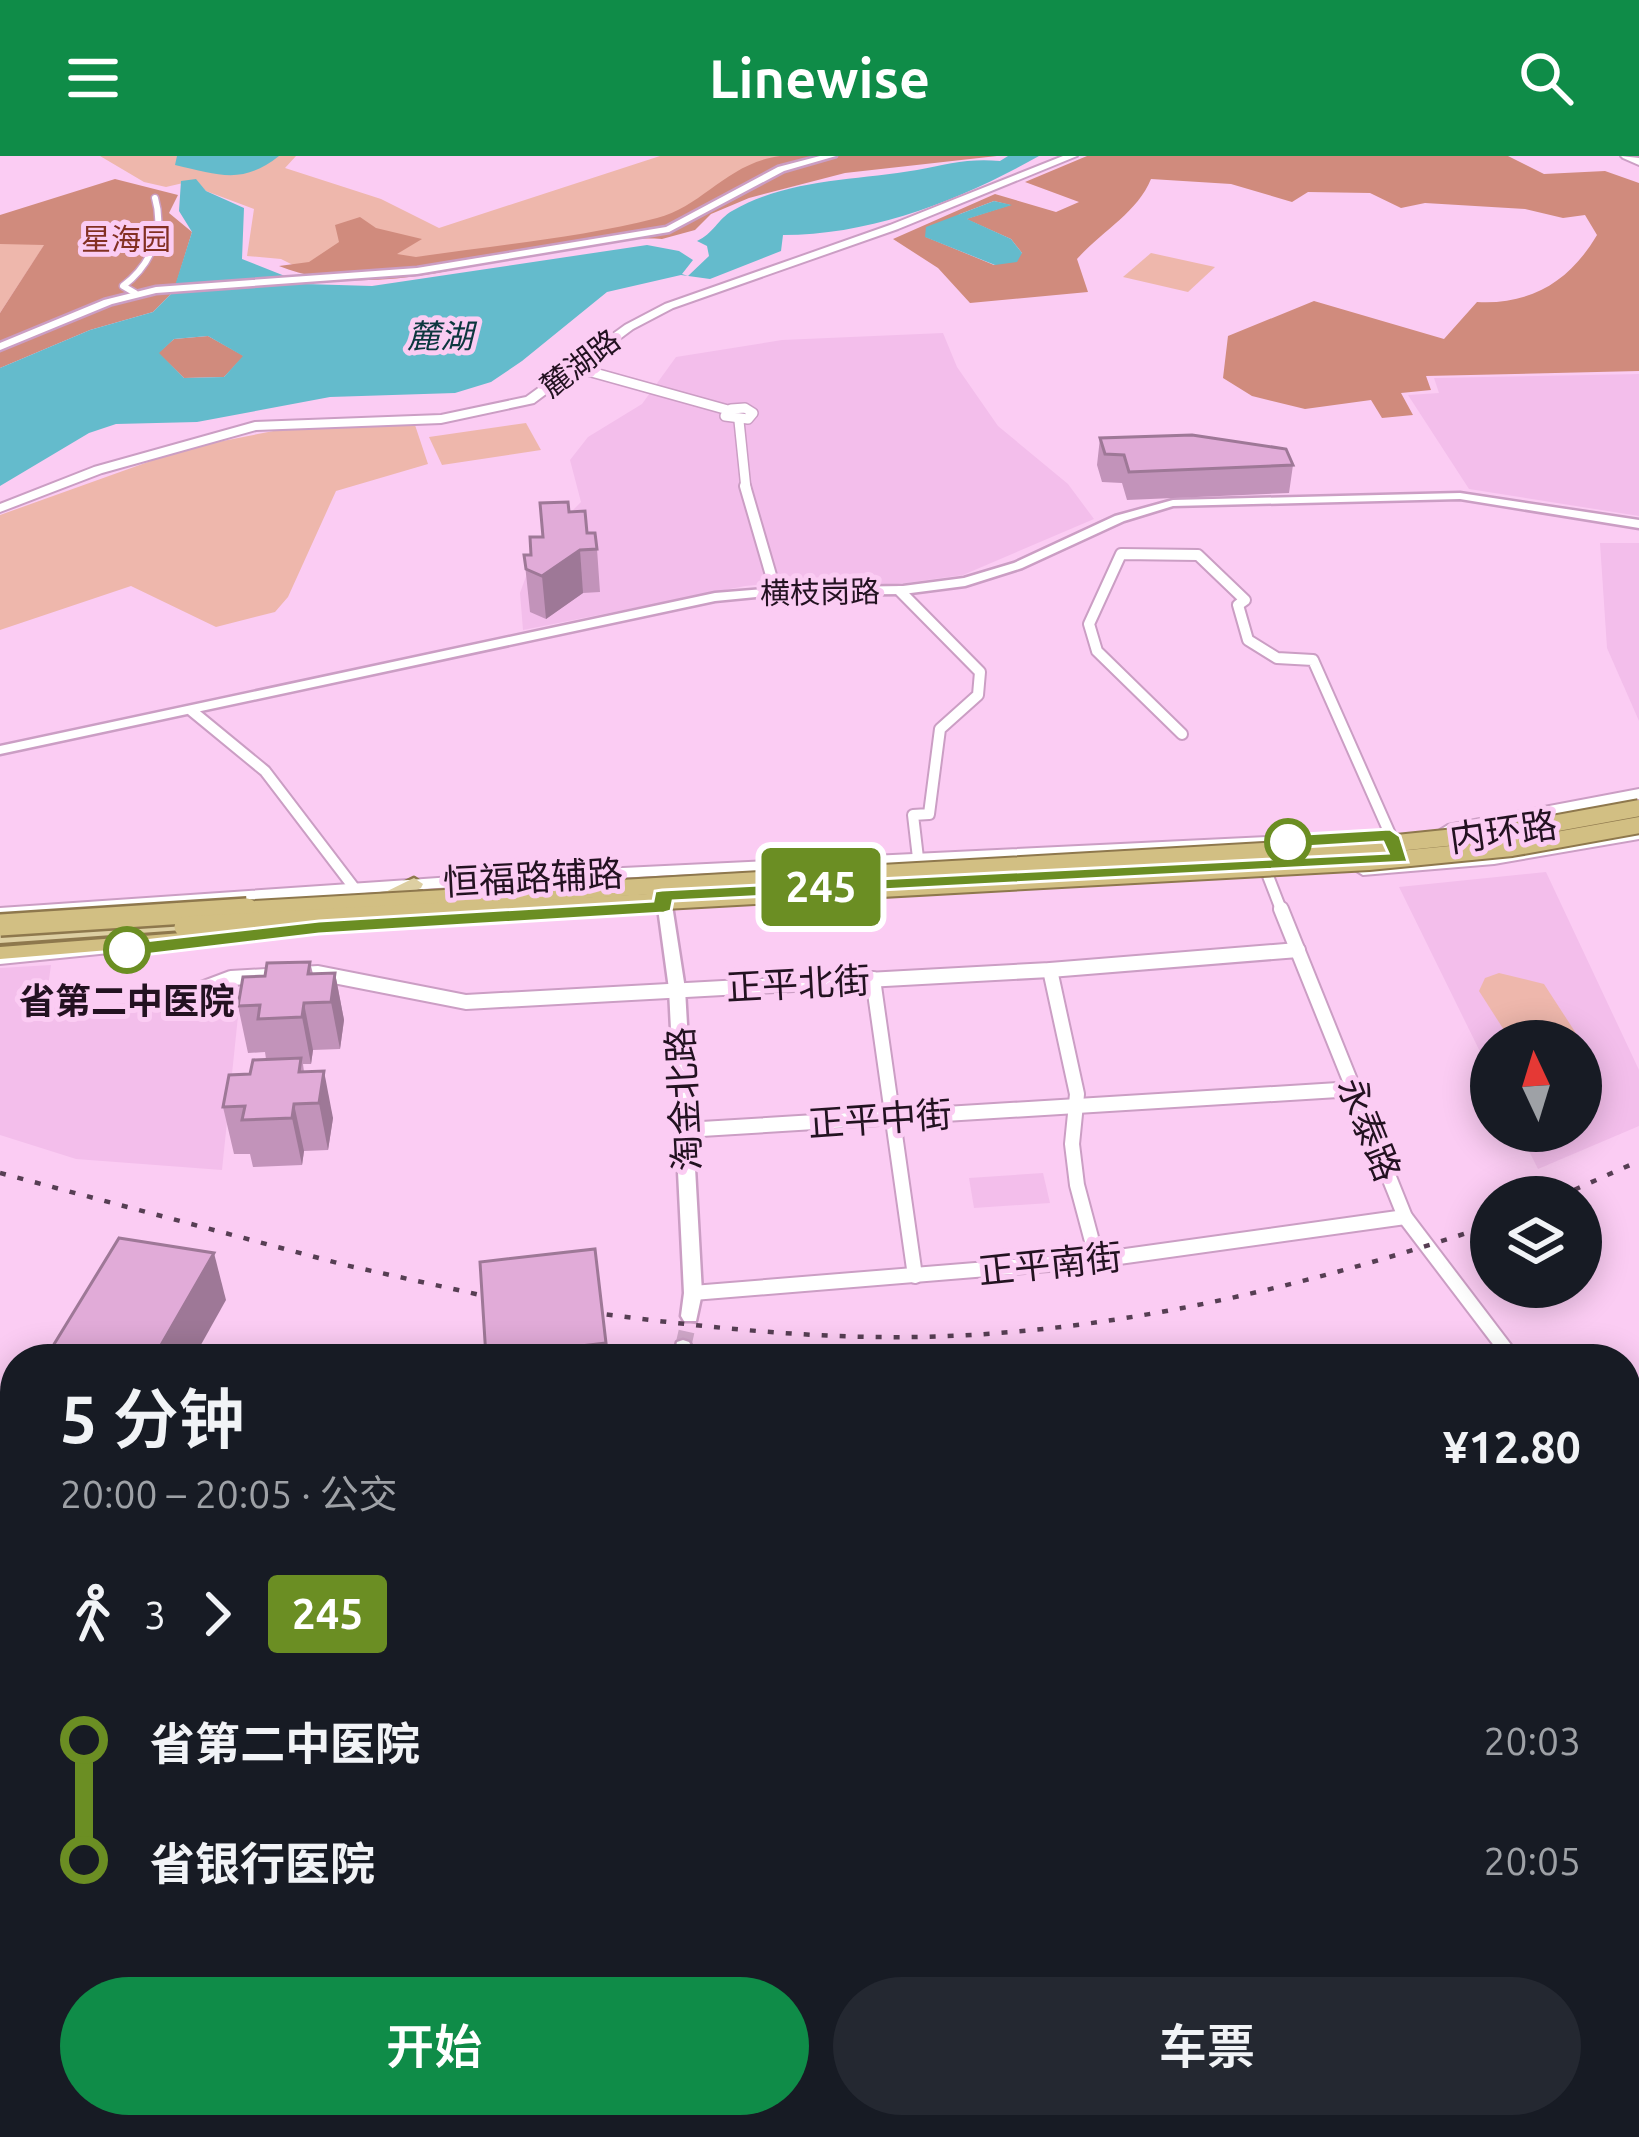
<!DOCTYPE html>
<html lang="zh">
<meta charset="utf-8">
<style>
body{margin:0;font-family:Ubuntu,"Noto Sans SC",sans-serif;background:#242831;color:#f1f3f6;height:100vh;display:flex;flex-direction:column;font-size:45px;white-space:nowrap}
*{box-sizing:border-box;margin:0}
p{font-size:39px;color:#9ea1a6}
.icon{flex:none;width:66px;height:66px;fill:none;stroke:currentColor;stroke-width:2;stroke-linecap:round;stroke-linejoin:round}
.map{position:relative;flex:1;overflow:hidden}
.side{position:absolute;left:0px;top:1188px;width:1641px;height:795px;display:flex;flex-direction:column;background:#171b24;border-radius:48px 48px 0 0;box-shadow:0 6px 30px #0003}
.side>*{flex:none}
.badge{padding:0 24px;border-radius:9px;font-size:42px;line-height:78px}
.needle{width:78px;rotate:356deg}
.controls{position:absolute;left:1470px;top:864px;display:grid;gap:24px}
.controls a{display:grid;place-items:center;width:132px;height:132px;border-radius:50%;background:#171b24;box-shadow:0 6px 30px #0003;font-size:60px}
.map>.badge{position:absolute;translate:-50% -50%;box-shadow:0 0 0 6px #fff}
.legs{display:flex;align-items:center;gap:18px;height:132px;padding:0 60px;font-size:39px}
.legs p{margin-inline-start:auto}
.summary{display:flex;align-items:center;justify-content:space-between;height:204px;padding:0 60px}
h1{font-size:66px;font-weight:600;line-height:90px}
.primary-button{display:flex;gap:24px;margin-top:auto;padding:24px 60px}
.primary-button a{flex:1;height:138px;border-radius:72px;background:#0f8c48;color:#fff;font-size:48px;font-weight:600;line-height:138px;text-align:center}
.primary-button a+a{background:#242831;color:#f1f3f6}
ul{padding:0 60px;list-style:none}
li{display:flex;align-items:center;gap:42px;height:120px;font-size:45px}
li i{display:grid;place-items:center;width:18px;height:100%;margin:0 15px;background:currentColor}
li i::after{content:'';width:30px;height:30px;margin:-15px;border:9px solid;border-radius:50%;background:#171b24}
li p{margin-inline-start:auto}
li:first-child i{background:linear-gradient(#0000 50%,currentColor 0)}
li:last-child i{background:linear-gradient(currentColor 50%,#0000 0)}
header{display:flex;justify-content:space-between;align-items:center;height:156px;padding:0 60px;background:#0f8c48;color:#fff;font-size:54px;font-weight:600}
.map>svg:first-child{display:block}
.built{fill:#f3beeb}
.green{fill:#eeb7ac}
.forest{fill:#d08b7d;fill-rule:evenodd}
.water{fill:#64bbcc;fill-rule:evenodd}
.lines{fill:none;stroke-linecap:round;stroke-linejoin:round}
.tertiary-tunnel{stroke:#d0a7c9;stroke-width:16;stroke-dasharray:16 9;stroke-linecap:butt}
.pedestrian-casing{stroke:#cb9ec4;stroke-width:9}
.minor-far3-casing{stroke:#cb9ec4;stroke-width:12}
.minor-far2-casing{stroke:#cb9ec4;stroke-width:14}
.minor-far1-casing{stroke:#cb9ec4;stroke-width:18}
.minor-casing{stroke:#cb9ec4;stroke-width:22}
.tertiary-casing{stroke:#cb9ec4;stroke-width:5}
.secondary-casing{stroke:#cb9ec4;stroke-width:4}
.primary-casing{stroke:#8e784d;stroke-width:5}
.trunk-casing{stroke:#8e784d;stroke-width:5}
.pedestrian{stroke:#fff;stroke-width:6}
.minor-far3{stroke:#fff;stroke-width:9}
.minor-far2{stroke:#fff;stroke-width:10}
.minor-far1{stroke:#fff;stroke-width:14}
.minor{stroke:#fff;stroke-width:18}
.tertiary{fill:#fff;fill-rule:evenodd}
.secondary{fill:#fff;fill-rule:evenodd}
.primary{fill:#ddcfa2;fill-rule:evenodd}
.trunk{fill:#d2bf83;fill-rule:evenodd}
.rail{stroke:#563e53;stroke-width:4.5;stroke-dasharray:6 12;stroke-linecap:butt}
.trunk-bridge-far1-casing{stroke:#8e784d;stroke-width:20;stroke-linecap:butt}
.trunk-bridge-casing{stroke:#8e784d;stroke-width:26;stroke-linecap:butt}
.trunk-bridge-far1{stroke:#d2bf83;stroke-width:16}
.trunk-bridge{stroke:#d2bf83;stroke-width:21}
.wall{fill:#c293ba}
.shaded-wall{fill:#9e7897}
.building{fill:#e1abd8;stroke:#9e7897;stroke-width:3}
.line-1{fill:#6b8e23;stroke:#fff;stroke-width:3}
.stop-1-dot{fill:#fff;stroke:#6b8e23;stroke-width:6}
.labels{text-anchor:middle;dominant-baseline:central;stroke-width:10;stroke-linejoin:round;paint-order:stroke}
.far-park-label{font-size:30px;fill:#833022;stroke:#fbccf3}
.far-street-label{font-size:30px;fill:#231221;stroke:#fbccf3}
.far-water-label{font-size:33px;font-style:italic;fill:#0c373e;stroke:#fbccf3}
.street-label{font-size:36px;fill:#231221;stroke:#fbccf3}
.stop-label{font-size:36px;font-weight:bold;fill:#231221;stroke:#fbccf3}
</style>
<header><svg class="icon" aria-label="menu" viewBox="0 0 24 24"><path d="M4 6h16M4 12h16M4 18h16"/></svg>Linewise<svg class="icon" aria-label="search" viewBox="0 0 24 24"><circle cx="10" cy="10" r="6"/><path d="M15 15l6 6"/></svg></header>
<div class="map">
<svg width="1639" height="1981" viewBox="0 0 1639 1981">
<rect width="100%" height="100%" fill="#fbccf3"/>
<g class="built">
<polygon points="943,177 957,211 998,270 1068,328 1094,363 963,419 884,430 787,426 745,430 523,474 520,437 537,390 581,346 570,304 588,281 642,248 676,201 782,184"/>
<polygon points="1639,218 1639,360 1469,333 1408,239 1439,237 1434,222"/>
<polygon points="1600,387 1639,387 1639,565 1607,492"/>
<polygon points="1546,716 1639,914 1639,970 1538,1013 1519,975 1581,975 1581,885 1491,885 1491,918 1399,731"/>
<polygon points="51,809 45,852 240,841 222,1014 76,1003 0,979 0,812"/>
<polygon points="1043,1017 1050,1047 974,1052 969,1022"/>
<polygon points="1006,1968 1350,1968 1341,1981 999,1981"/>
</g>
<g class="green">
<polygon points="100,0 296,0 285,12 381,43 439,72 660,0 821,0 692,60 417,115 303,114 281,103 247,100 254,53 206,35 196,24 166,31 144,26"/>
<polygon points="0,88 45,88 0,157"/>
<polygon points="1151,97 1215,111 1188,136 1123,121"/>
<polygon points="526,267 541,294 442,309 429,281"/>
<polygon points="415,269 428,308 336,335 288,441 275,456 216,471 131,430 0,474 0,359 187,292 294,271"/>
<polygon points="1499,817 1544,828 1581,885 1511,885 1479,835 1485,822"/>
<polygon points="1626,1860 1639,1869 1639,1981 1545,1981 1553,1968 1626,1968"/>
</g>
<g class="forest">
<path d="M780,0h217l-152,17 -96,25 -38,16 -16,16 -33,9c-116,-7 -272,73 -383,27l30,-4 30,-20 -4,-17 25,-8 16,11 46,11 -25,15 19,3c80,-12 163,-19 241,-39 46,-12 70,-55 123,-62z"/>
<path d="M1087,0h421l36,18 61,-3 34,12v188l-213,5 5,14 -30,3 12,22 -31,3 -11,-18 -66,9 -53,-13 -29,-18 5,-42 86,-35 130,38 33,-37c54,3 93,-21 120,-67l-12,-20 -22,3 -38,-9 -100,-6 -24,5 -31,-15 -62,-1 -16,10 -61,-18 -80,-5c-14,34 -49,52 -74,80l11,33 -118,11 -32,-35 -45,-29 102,-45 61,18 23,-10 -54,-20zM994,45l16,4 -44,14 45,20 11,14 -28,12 -68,-28 34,-23z"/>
<polygon points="115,23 178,39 169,57 192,76 174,135 153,156 90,174 0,212 0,157 44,89 0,88 0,59"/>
<polygon points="208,180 244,200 224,221 184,222 158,197 174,183"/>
</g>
<g class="water">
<path d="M177,0h102c-37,29 -59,19 -104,9z"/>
<path d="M1008,0h31c-78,44 -167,79 -256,79l-2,16 -71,28 -29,-4 -74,17 -85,69 -31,21 -36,11 -125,4 -133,25 -81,2 -27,9 -89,53v-118l90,-38 63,-18 20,-20 19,-60 -13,-21 2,-30 15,-2 10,12 38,17 -2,51 63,25 67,2 275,-41 32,6 14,9 -11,14 6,2 21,-20 -2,-10 -10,-5c16,-7 21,-22 35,-30 58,-33 122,-30 185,-41 31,-6 52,-12 83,-9zM208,180l35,20 -19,21 -40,1 -25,-25 15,-14z"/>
<polygon points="994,45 1012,49 967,63 1011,83 1022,97 1017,106 995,109 925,81 926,71"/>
</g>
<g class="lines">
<polyline class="tertiary-tunnel" points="683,1191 690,1160"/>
<defs>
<path id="pedestrian" d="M135,137l-12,-7c28,-21 42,-54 32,-88"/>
<g id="minor-far3">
<polyline points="577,212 728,254"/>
<polygon points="745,252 753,257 748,263 725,260 731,253"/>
<polyline points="739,265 746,333"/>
</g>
<g id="minor-far2">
<polyline points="745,330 775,433"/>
<polyline points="900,435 980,516 978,539 940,573 929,658 913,659 918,702"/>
<polyline points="192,555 265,615 355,733"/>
<polyline points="1182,578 1097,495 1089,468 1121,398 1198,399 1245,444 1238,449 1248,484 1277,502 1313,504 1398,696"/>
<polyline points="1268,720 1282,756"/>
</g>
<g id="minor-far1">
<polyline points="1281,753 1405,1061 1513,1203"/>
<polyline points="1050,814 1077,938 1072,988 1077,1029 1097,1104"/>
<polyline points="873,823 915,1120"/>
<polyline points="162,848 231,822 318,817 466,846 1050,814 1298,794"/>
<polyline points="685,974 1354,933"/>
<polyline points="693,1137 1097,1104 1405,1061"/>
<polyline points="0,1278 15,1277"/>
</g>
<g id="minor">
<polyline points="1626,1319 1639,1312"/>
<polyline points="1626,1720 1639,1717"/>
<polyline points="265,1968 265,1981"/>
</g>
<g id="tertiary">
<polygon points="820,0 836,0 784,15 669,76 417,118 156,137 112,148 0,194 0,187 104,144 156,131 417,112 666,71 778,11"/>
<polygon points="1460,337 1639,364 1639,372 1460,343 1173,350 1124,365 1022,412 965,430 903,438 777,439 715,445 0,598 0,590 715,437 777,432 903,430 964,422 1014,407 1115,360 1173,344"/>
<polygon points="662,726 669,730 685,833 702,1137 696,1165 684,1165 681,1160 684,1137 669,833 655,730"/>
<polygon points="683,1184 689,1186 692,1191 691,1203 673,1203 677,1186"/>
<polygon points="659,1968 699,1968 697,1981 657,1981"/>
</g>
<g id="secondary">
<polygon points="1063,0 1077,0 898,73 673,152 633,173 534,247 441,267 256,274 102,317 0,356 0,348 94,311 255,266 441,259 526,241 625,169 665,148 890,69"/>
<polygon points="1621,0 1639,2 1639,9 1623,2"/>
<polygon points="1639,633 1639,643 1448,679 1440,674 1448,669"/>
<polygon points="1639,673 1639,683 1494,708 1363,719 1355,714 1363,709 1494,698"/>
<polygon points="1307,679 1312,681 1315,684 1312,687 497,728 0,762 0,752 497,718"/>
<polygon points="323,766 331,771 329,775 0,808 0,798"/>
</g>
<g id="primary">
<polygon points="414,722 423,728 421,732 378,750 369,744"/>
<polygon points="203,762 210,764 212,768 210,772 0,787 0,775"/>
</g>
<polygon id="trunk" points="247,772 256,778 254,782 0,803 0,791"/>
</defs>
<use href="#pedestrian" class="pedestrian-casing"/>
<use href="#minor-far3" class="minor-far3-casing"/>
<use href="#minor-far2" class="minor-far2-casing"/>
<use href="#minor-far1" class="minor-far1-casing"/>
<use href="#minor" class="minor-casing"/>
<use href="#tertiary" class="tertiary-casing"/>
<use href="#secondary" class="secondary-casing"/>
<use href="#primary" class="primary-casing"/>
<use href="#trunk" class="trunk-casing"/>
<use href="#pedestrian" class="pedestrian"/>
<use href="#minor-far3" class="minor-far3"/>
<use href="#minor-far2" class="minor-far2"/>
<use href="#minor-far1" class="minor-far1"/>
<use href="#minor" class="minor"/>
<use href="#tertiary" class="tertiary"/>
<use href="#secondary" class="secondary"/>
<use href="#primary" class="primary"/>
<use href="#trunk" class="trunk"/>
<g class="rail">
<polyline points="0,1017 345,1109 512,1146"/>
<polyline points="1558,1041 1639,1005"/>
<path d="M571,1154c115,15 231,29 347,27 197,-4 387,-50 573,-112"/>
</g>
<defs>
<g id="trunk-bridge-far1">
<polyline points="202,756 1387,688 1514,675 1639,652"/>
<polyline points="466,756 1369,706 1512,692 1639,669"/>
</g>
<g id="trunk-bridge">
<polyline points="0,769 247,753"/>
<polyline points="185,771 521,753"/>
</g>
</defs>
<use href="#trunk-bridge-far1" class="trunk-bridge-far1-casing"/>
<use href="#trunk-bridge" class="trunk-bridge-casing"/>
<use href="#trunk-bridge-far1" class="trunk-bridge-far1"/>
<use href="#trunk-bridge" class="trunk-bridge"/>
</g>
<g class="wall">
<polygon points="1100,282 1293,309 1289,337 1127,344 1122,327 1102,326 1097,309"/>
<polygon points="569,356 587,377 597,393 600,436 583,437 546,463 530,456 524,399 531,399 543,381"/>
<polygon points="310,806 313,818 335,817 344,864 340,893 313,894 311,908 303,908 304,916 333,962 328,994 304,995 302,1009 253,1011 250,998 234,998 223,951 250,918 266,903 265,896 248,897 238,850 265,820"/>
<polygon points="595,1093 608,1203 487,1203 480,1106"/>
<polygon points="15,1575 15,1687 0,1688 0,1577"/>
</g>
<g class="shaded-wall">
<polygon points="580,394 583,437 546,463 542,420"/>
<polygon points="335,817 344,864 340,893 331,846"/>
<polygon points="304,847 313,894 311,908 302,861"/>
<polygon points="324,915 333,962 328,994 319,947"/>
<polygon points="294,948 304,995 302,1009 292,962"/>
<polygon points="214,1097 226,1144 193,1203 153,1203"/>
</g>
<g class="building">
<polygon points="1192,279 1286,293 1293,309 1129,316 1124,299 1105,298 1100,282"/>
<polygon points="568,346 569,356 585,355 587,377 595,377 597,393 580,394 542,420 526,413 524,399 531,399 530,381 543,381 540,347"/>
<polygon points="310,806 308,818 335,817 331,846 304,847 302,861 258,863 260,849 238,850 243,821 265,820 267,807"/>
<polygon points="301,902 299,916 324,915 319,947 294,948 292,962 242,964 245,950 223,951 229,919 250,918 253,904"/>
<polygon points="119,1082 214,1097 153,1203 45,1203"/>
<polygon points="595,1093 606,1187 486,1201 480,1106"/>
<polygon points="984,1200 985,1203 913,1203"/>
<polygon points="15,1575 15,1639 0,1641 0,1577"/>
</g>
<polygon class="line-1" points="1390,673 1400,680 1408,706 673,745 671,755 664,757 319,778 127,801 116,794 127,787 319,765 653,745 655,735 662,734 1388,697 1383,686 1288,692 1278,686 1288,679"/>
<g class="stop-1-dot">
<circle cx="1288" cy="686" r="21"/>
<circle cx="127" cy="794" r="21"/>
</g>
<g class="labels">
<g class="far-park-label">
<text x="126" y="83">星海园</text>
</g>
<g class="far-street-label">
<text transform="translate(580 207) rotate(-37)">麓湖路</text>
<text transform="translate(820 436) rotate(-1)">横枝岗路</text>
</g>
<g class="far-water-label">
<text x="440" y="179">麓湖</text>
</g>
<g class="street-label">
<text transform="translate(1503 675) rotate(-8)">内环路</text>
<text transform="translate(533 721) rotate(-3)">恒福路辅路</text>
<text transform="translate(798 827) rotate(-3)">正平北街</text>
<text transform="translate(683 943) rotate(-93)">淘金北路</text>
<text transform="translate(880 962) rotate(-4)">正平中街</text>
<text transform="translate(1370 973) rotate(68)">永泰路</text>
<text transform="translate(1050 1107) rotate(-6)">正平南街</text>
</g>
<g class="stop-label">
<text x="127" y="844">省第二中医院</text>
</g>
</g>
</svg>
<div class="controls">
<a><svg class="needle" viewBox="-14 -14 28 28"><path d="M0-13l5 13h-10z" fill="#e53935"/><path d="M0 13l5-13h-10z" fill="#9ea1a6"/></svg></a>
<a><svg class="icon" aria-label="layers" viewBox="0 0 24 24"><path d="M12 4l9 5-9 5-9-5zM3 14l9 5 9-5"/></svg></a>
</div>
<b class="badge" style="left:821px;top:731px;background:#6b8e23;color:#fff">245</b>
<section class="side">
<div class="summary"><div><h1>5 分钟</h1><p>20:00 – 20:05 · 公交</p></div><b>¥12.80</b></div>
<div class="legs"><svg class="icon" aria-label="walk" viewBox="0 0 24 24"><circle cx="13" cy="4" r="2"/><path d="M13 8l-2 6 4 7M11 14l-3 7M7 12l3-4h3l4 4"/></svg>3<svg class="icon" aria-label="forward" viewBox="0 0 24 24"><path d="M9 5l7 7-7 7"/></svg><b class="badge" style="background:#6b8e23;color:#fff">245</b></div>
<ul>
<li><i style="color:#6b8e23"></i><b>省第二中医院</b><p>20:03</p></li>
<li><i style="color:#6b8e23"></i><b>省银行医院</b><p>20:05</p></li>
</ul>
<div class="primary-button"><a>开始</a><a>车票</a></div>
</section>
</div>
